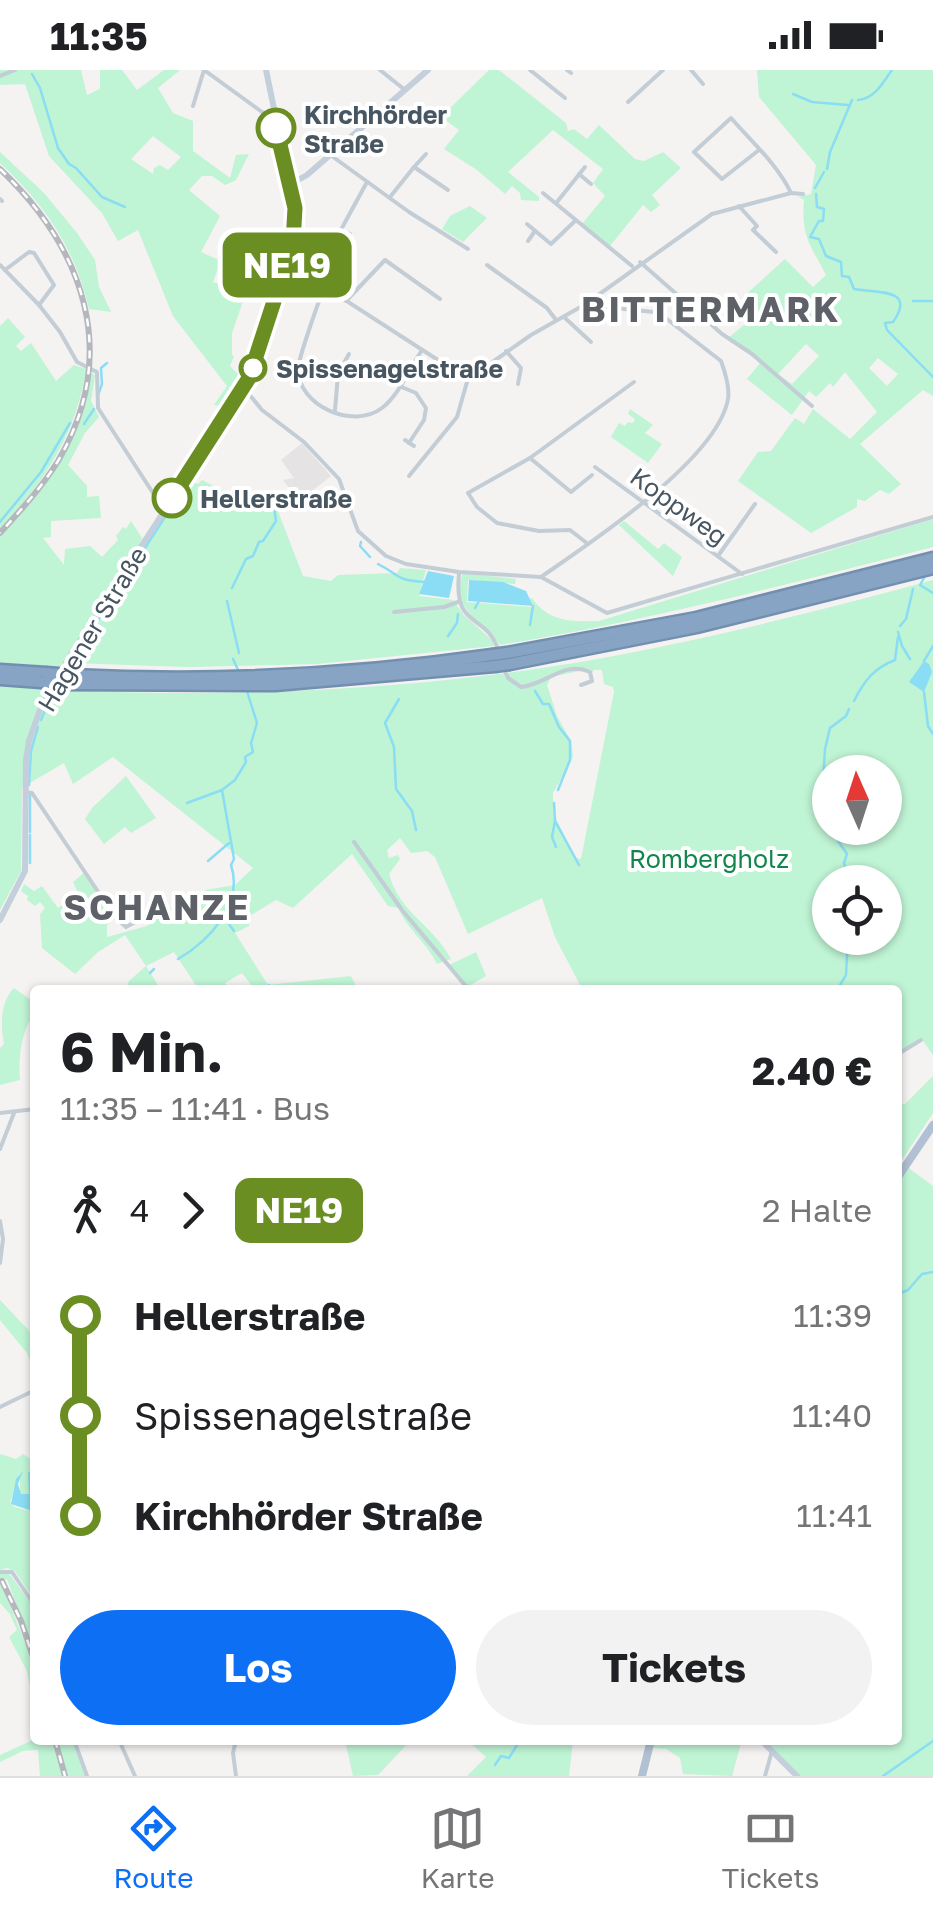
<!DOCTYPE html>
<html lang="de">
<meta charset="utf-8">
<style>
body{margin:0;font-family:"Golos Text",sans-serif;background:#f2f2f2;color:#202124;height:100vh;display:flex;flex-direction:column;font-size:38px;white-space:nowrap}
*{box-sizing:border-box;margin:0}
p{font-size:32px;color:#757577}
.icon{flex:none;width:55px;height:55px;fill:none;stroke:currentColor;stroke-width:2;stroke-linecap:round;stroke-linejoin:round}
.map{position:relative;flex:1;overflow:hidden}
.details{position:absolute;left:30px;top:915px;width:872px;height:760px;display:flex;flex-direction:column;background:#fff;border-radius:10px;box-shadow:0 2px 8px #0004}
.details>*{flex:none}
.badge{padding:0 20px;border-radius:15px;font-size:35px;line-height:65px}
.needle{width:65px;rotate:357deg}
.buttons{position:absolute;left:812px;top:685px;display:grid;gap:20px}
.buttons a{display:grid;place-items:center;width:90px;height:90px;border-radius:50%;background:#fff;box-shadow:0 2px 8px #0004;font-size:50px}
.map>.badge{position:absolute;translate:-50% -50%;box-shadow:0 0 0 5px #fff}
.legs{display:flex;align-items:center;gap:15px;height:110px;padding:0 30px;font-size:32px}
.legs p{margin-inline-start:auto}
.headline{display:flex;align-items:center;justify-content:space-between;height:170px;padding:0 30px}
h1{font-size:55px;font-weight:700;line-height:75px}
.primary-button{display:flex;gap:20px;margin-top:auto;padding:20px 30px}
.primary-button a{flex:1;height:115px;border-radius:60px;background:#0d70f4;color:#fff;font-size:40px;font-weight:700;line-height:115px;text-align:center}
.primary-button a+a{background:#f2f2f2;color:#202124}
ul{padding:0 30px;list-style:none}
li{display:flex;align-items:center;gap:35px;height:100px;font-size:38px}
li i{display:grid;place-items:center;width:15px;height:100%;margin:0 12px;background:currentColor}
li i::after{content:'';width:25px;height:25px;margin:-12px;border:8px solid;border-radius:50%;background:#fff}
li p{margin-inline-start:auto}
li:first-child i{background:linear-gradient(#0000 50%,currentColor 0)}
li:last-child i{background:linear-gradient(currentColor 50%,#0000 0)}
.status{display:flex;justify-content:space-between;align-items:center;height:70px;padding:0 50px;background:#fff;direction:ltr}
.status svg{height:28px;fill:currentColor}
.tabs{display:flex;justify-content:space-around;align-items:center;height:140px;border-top:2px solid #e0e0e0;background:#fff;font-size:28px;color:#757577}
.tabs a{display:grid;justify-items:center;gap:5px}
.tabs .active{color:#0d70f4}
.map>svg:first-child{display:block}
.education{fill:#e6e3e4}
.green{fill:#bff4d4;fill-rule:evenodd}
.water{fill:#8addf4}
.lines{fill:none;stroke-linecap:round;stroke-linejoin:round}
.stream{stroke:#8addf4;stroke-width:2.5}
.highway-casing{stroke:#728fb0;stroke-width:15}
.street{stroke:#c3cdd5;stroke-width:4}
.secondary{stroke:#c4cfdc;stroke-width:6}
.primary{stroke:#b1c1d3;stroke-width:8}
.highway{stroke:#87a4c4;stroke-width:10}
.rail-casing{stroke:#b4b7bd;stroke-width:6}
.rail{stroke:#fff;stroke-width:2.5;stroke-dasharray:8;stroke-linecap:butt}
.highway-bridge-casing{stroke:#728fb0;stroke-width:15;stroke-linecap:butt}
.highway-bridge{stroke:#87a4c4;stroke-width:10}
.line-1-casing{stroke:#fff;stroke-width:22}
.line-1{stroke:#6b8e23;stroke-width:15}
.stop-1-dot{fill:#fff;stroke:#6b8e23;stroke-width:5}
.labels{text-anchor:middle;dominant-baseline:central;stroke-width:8;stroke-linejoin:round;paint-order:stroke}
.stop-label{font-size:25px;font-weight:bold;fill:#485662;stroke:#fff;text-anchor:start}
.street-label{font-size:25px;fill:#485662;stroke:#fff}
.park-label{font-size:25px;fill:#10864c;stroke:#fff}
.district-label{font-size:35px;font-weight:bold;letter-spacing:2.5px;fill:#5e6268;stroke:#fff}
</style>
<div class="status"><b>11:35</b><svg viewBox="0 0 49 12"><path d="M0 12V9h3v3zM5 12V6h3v6zM10 12V3h3v9zM15 12V0h3v12zM26 1h20v11H26zM47 4h2v5h-2z"/></svg></div>
<div class="map">
<svg width="933" height="1706" viewBox="0 0 933 1706">
<rect width="100%" height="100%" fill="#f5f2f2"/>
<polygon class="education" points="302,373 331,406 299,431 283,410 294,408 281,390"/>
<g class="green">
<path d="M0,0h81l6,25 13,-6v-19h22l15,20 27,-20h16l-22,18 15,25 20,8v30l37,27 6,-23 13,-1 -13,26 -11,5 -13,-9h-10l-13,14 31,26 -19,36 20,9 -8,21 23,8 -2,8 9,3 -11,32v22l2,1 -4,10 13,13 -17,28 -12,-2 13,-19 -54,-70 -35,-86 -20,11 -16,-28 -53,-57 -24,-72 -25,1zM153,66l28,21 -13,13 -8,-5 -6,3 -1,6 -22,-15z"/>
<polygon points="489,0 499,0 566,53 568,61 574,59 587,69 599,55 635,89 644,91 663,82 681,98 652,125 660,135 651,142 643,135 610,176 582,154 605,126 593,113 603,99 553,60 508,102 539,127 539,131 521,130 520,123 512,116 505,124 477,100 444,79 459,60 441,47"/>
<path d="M757,0h176v326l-10,-6 -63,54 41,40 -12,10 -9,-4 -15,11 -8,-2v8l-46,26 -73,-52 20,-29 13,-1 24,-33 9,6 9,-15 37,30 27,-27 -32,-40 -12,15 -3,-4 -14,14 -7,-6 -17,24 -45,-36 14,-17 -33,-24 32,-26 -18,-14 43,-39 28,28 13,-12c-16,-31 -25,-38 -22,-75l-6,-3 13,-3 5,-29 -57,-68zM806,274l13,12 -27,28 -14,-10zM878,288l20,16 -11,12 -18,-18z"/>
<path d="M0,82l44,41 33,40 18,27 4,27 12,25 -22,-3c-14,-61 -44,-104 -89,-146z"/>
<polygon points="470,136 487,148 463,172 442,159 450,146"/>
<path d="M8,248l17,19 -9,9 5,5 10,-8 25,38 18,-16 12,4c-10,67 -42,112 -86,161v-204z"/>
<polygon points="92,302 95,306 91,331 99,347 85,363 68,395 87,416 87,427 99,426 101,448 51,451 51,467 43,468 64,495 65,479 90,476 102,487 118,470 116,466 123,457 126,459 131,451 142,468 129,497 51,618 29,671 22,720 21,801 0,840 0,467 60,392 83,338"/>
<polygon points="630,339 653,355 645,363 662,374 648,393 611,367 619,353 625,356 628,352 633,353 635,349 628,344"/>
<polygon points="188,410 198,414 202,410 249,434 258,422 276,436 303,506 331,511 338,505 397,503 400,498 426,500 419,526 453,530 464,545 493,571 494,576 317,594 186,597 73,593"/>
<path d="M933,449v28c-144,37 -286,74 -433,98 -18,-23 -51,-37 -37,-72l53,6 -1,5 -47,-4 -1,22 65,5 -3,-8 3,-1c16,24 41,24 67,23z"/>
<polygon points="624,451 658,479 664,473 682,487 673,506 619,455"/>
<path d="M933,510v475l-12,-17 -23,15v-63h-312l-6,-5 -25,-48 -13,-39 -74,36 -33,-77 -8,-6 -16,2 -11,-15 -13,12 2,8 9,-3 2,4 -11,15c10,38 45,52 62,85l-14,5c-10,-21 -29,-34 -39,-56l-10,-2 -36,-52 -59,54 -17,-8 -25,15 -2,11 -14,7 33,52 83,-9 7,14h-103l-13,-17 -17,10 4,7h-30l-25,-38 -28,14 12,19 -13,5h-19l3,-9 17,-15 -21,-31 -27,17 -23,22 -33,-26 -2,-34 5,-6 -5,-6 -5,4 -8,-6 1,-4 -7,-5 3,-7 10,7 8,-5 16,22 20,-15 -5,-11 12,-10 30,45 -8,8v12l40,-11 25,-19 2,3 32,-20 29,-5 18,-17 -140,-111 -40,27 -9,-21 -36,21c0,-30 5,-74 30,-94 161,7 324,2 484,-22 132,-20 262,-53 391,-88zM584,600l6,5 4,-5h8l2,14 9,3 1,5 -33,167 -5,-1 -23,-45v-20l20,-36 -2,-16 -14,-25 -10,-31 4,-8zM830,702h55v56h-55zM830,812h55v56h-55z"/>
<polygon points="126,706 156,748 131,763 125,757 104,774 85,749 92,738"/>
<polygon points="476,882 486,906 467,917 449,895"/>
<path d="M14,918l21,15v10c-14,16 -17,47 -15,67l-20,5v-37l4,-4c-4,-21 -3,-43 10,-56z"/>
<polygon points="933,1006 933,1043 902,1090 898,1087 898,1034 905,1034"/>
<polygon points="898,1090 933,1116 933,1706 797,1706 761,1670 819,1670 826,1673 828,1670 898,1670 898,1205 902,1201 898,1198"/>
<polygon points="0,1230 35,1267 35,1307 27,1283 0,1250"/>
<polygon points="0,1384 16,1389 23,1384 35,1392 35,1412 29,1402 29,1424 20,1424 20,1402 10,1432 14,1437 35,1442 35,1531 15,1501 7,1498 0,1500"/>
<polygon points="8,1502 35,1539 35,1585 7,1509 1,1512 33,1593 35,1645 27,1601 9,1567 17,1560 10,1544 0,1533 0,1504"/>
<polygon points="35,1669 53,1670 62,1706 40,1706 38,1680 23,1681 0,1692 0,1685"/>
<polygon points="58,1670 72,1670 85,1706 67,1706"/>
<polygon points="345,1670 411,1670 378,1705 353,1706"/>
<polygon points="467,1670 573,1670 569,1706 467,1706 486,1687"/>
<polygon points="654,1670 742,1670 732,1706 683,1704 680,1688 666,1679 652,1678"/>
</g>
<g class="water">
<polygon points="428,501 454,506 449,528 419,524"/>
<polygon points="469,510 503,512 526,521 533,536 468,531"/>
<polygon points="924,591 929,594 932,602 924,622 909,612"/>
<polygon points="23,1401 18,1414 21,1424 29,1424 28,1402 31,1403 35,1412 35,1442 11,1434 16,1409"/>
</g>
<g class="lines">
<g class="stream">
<polyline points="32,4 40,18 58,78 69,94 76,98 102,127 125,137"/>
<polyline points="793,24 812,32 848,35"/>
<path d="M858,30c18,-2 25,-18 34,-30"/>
<polyline points="827,99 830,82 852,30"/>
<polyline points="815,118 824,102"/>
<path d="M816,124l1,13 7,2 -1,12h-4l-9,16 9,2 7,17 15,6 1,14 7,1 5,12c23,4 63,-1 39,33l-8,1 2,7 46,47"/>
<polyline points="913,231 933,231"/>
<polyline points="98,325 102,314 101,298 107,293"/>
<polyline points="84,354 94,339"/>
<polyline points="171,441 192,409"/>
<polyline points="0,452 41,402 70,353"/>
<polyline points="361,472 360,476 370,487"/>
<path d="M378,494c25,13 17,16 46,18"/>
<polyline points="924,508 920,515 933,523"/>
<polyline points="232,518 246,489 253,486 259,472 263,471 276,451 274,437"/>
<polyline points="227,531 239,583"/>
<polyline points="475,538 479,531"/>
<polyline points="530,555 533,536"/>
<polyline points="900,556 906,549 913,519"/>
<polyline points="898,562 902,576 910,589"/>
<polyline points="448,566 457,553 458,544"/>
<polyline points="233,589 239,602"/>
<polyline points="924,591 933,576"/>
<polyline points="68,597 165,447"/>
<polyline points="535,621 543,634 549,634 559,657 570,671 570,690 558,720"/>
<polyline points="924,622 928,656 933,664"/>
<polyline points="399,629 385,653 394,677 396,719 412,741 416,760"/>
<path d="M854,631c10,-20 20,-33 41,-41l3,-23"/>
<polyline points="41,650 51,626"/>
<polyline points="29,715 31,681 38,657"/>
<polyline points="30,725 30,762"/>
<polyline points="187,733 222,720"/>
<polyline points="554,733 555,751 579,795"/>
<polyline points="830,742 823,710 825,679 830,658 846,646 849,639"/>
<polyline points="555,751 552,767 556,777"/>
<polyline points="835,758 838,771 847,784 844,793 849,812"/>
<polyline points="30,765 30,793"/>
<polyline points="208,791 229,773"/>
<polyline points="226,850 234,861"/>
<path d="M178,889c31,-18 66,-55 53,-94l3,-6 -12,-69 13,-10 11,-18 -1,-5 8,-5 -2,-9 6,-20 -11,-35"/>
<polyline points="150,903 154,899"/>
<polyline points="269,915 272,920"/>
<polyline points="837,920 846,905 848,868"/>
<polyline points="898,1224 908,1220 922,1204 933,1202"/>
<polyline points="495,1695 501,1686 509,1688 520,1670"/>
<polyline points="883,1706 933,1671"/>
</g>
<defs>
<g id="highway">
<polyline points="507,583 696,548 933,488"/>
<polyline points="510,594 697,557 933,498"/>
<polyline points="0,600 46,603"/>
<path d="M71,605c140,7 282,0 421,-20"/>
<polyline points="0,609 41,612"/>
<polyline points="66,614 275,615 495,596"/>
</g>
</defs>
<use href="#highway" class="highway-casing"/>
<g class="street">
<polyline points="204,0 262,42 274,46"/>
<polyline points="380,0 405,20"/>
<polyline points="530,0 565,28"/>
<polyline points="567,0 571,3"/>
<polyline points="691,0 703,14"/>
<polyline points="0,6 15,0"/>
<polyline points="628,32 663,0"/>
<polyline points="193,36 204,0"/>
<path d="M759,80l-37,29 -28,-27 37,-34c20,23 47,47 60,75"/>
<polyline points="329,84 409,142 468,179"/>
<polyline points="414,97 426,84"/>
<polyline points="579,104 591,114"/>
<polyline points="543,123 632,196"/>
<polyline points="390,127 414,97 448,120"/>
<polyline points="0,129 2,131"/>
<polyline points="557,132 585,97"/>
<polyline points="739,136 757,156 753,160 776,182"/>
<polyline points="527,154 551,174 575,151"/>
<polyline points="339,160 350,164"/>
<polyline points="243,164 455,301 469,304 484,298 531,265 584,235 712,144 791,123 803,124"/>
<polyline points="337,167 367,112"/>
<polyline points="528,171 535,161"/>
<polyline points="640,192 722,264 752,284 812,336"/>
<polyline points="0,195 39,235 60,262 77,292 97,302 98,338 164,440"/>
<polyline points="487,195 547,238 556,250"/>
<polyline points="5,200 29,182 34,183 54,215 39,235"/>
<path d="M325,217c-5,9 -27,73 -27,82 0,37 55,61 84,39 17,-13 28,-40 40,-58"/>
<polyline points="346,231 385,190 440,229"/>
<polyline points="565,248 591,272"/>
<polyline points="506,281 521,298 518,314"/>
<polyline points="399,316 416,323 426,338 424,350 409,373"/>
<polyline points="244,318 262,340 304,372 339,409 358,461 386,486 406,494 459,502 541,507 607,543 933,447"/>
<polyline points="335,340 338,304 349,284"/>
<polyline points="405,370 414,376"/>
<polyline points="530,388 571,422 592,405"/>
<polyline points="595,397 742,504"/>
<polyline points="409,406 457,347 469,305"/>
<polyline points="588,474 570,460 539,461 497,453 477,437 468,423 530,388 634,312"/>
<polyline points="718,486 755,434"/>
<path d="M459,503c-6,59 27,37 40,79"/>
<path d="M541,507c50,-35 176,-117 187,-178 2,-12 -3,-27 -7,-38l-58,-45 -9,-4 -69,-7"/>
<polyline points="394,542 444,537 458,532"/>
<path d="M503,596l5,12 13,9c25,-2 43,-27 69,-15l2,9 -11,4"/>
<polyline points="25,722 32,723 115,847 126,857 141,849"/>
<polyline points="354,772 402,840 469,920"/>
<polyline points="898,984 921,970"/>
<polyline points="0,1043 35,1039"/>
<polyline points="0,1079 14,1043"/>
<polyline points="0,1151 3,1169 0,1193"/>
<polyline points="0,1337 35,1320"/>
<polyline points="0,1502 12,1502 35,1536"/>
<polyline points="74,1670 87,1706"/>
<polyline points="119,1670 135,1706"/>
<polyline points="236,1706 233,1683 236,1670"/>
<polyline points="765,1706 772,1681"/>
</g>
<g class="secondary">
<polyline points="289,115 307,105 428,0"/>
<polyline points="0,850 25,801 26,690 29,671 41,637 67,591 244,318 265,264 293,173 296,146 266,0"/>
<polyline points="761,1670 797,1706"/>
</g>
<g class="primary">
<polyline points="898,1107 933,1055"/>
<polyline points="642,1706 651,1670"/>
</g>
<use href="#highway" class="highway"/>
<defs>
<g id="rail">
<path d="M0,99c84,80 121,184 58,292 -16,26 -37,49 -58,72"/>
<polyline points="2,1511 21,1551 35,1593"/>
<polyline points="55,1670 65,1706"/>
</g>
</defs>
<use href="#rail" class="rail-casing"/>
<use href="#rail" class="rail"/>
<defs>
<g id="highway-bridge">
<polyline points="492,585 507,583"/>
<polyline points="495,596 510,594"/>
<polyline points="46,603 71,605"/>
<polyline points="41,612 66,614"/>
</g>
</defs>
<use href="#highway-bridge" class="highway-bridge-casing"/>
<use href="#highway-bridge" class="highway-bridge"/>
</g>
<g class="lines">
<defs>
<polyline id="line-1" points="172,428 249,308 293,173 295,138 276,58"/>
</defs>
<use href="#line-1" class="line-1-casing"/>
<use href="#line-1" class="line-1"/>
</g>
<g class="stop-1-dot">
<circle cx="276" cy="58" r="18"/>
<circle cx="253" cy="298" r="12"/>
<circle cx="172" cy="428" r="18"/>
</g>
<g class="labels">
<g class="stop-label">
<text x="304" y="44">Kirchhörder<tspan x="304" dy="29">Straße</tspan></text>
<text x="276" y="298">Spissenagelstraße</text>
<text x="200" y="428">Hellerstraße</text>
</g>
<g class="street-label">
<text transform="translate(679 436) rotate(36)">Koppweg</text>
<text transform="translate(92 559) rotate(-59)">Hagener Straße</text>
</g>
<g class="park-label">
<text x="709" y="788">Rombergholz</text>
</g>
<g class="district-label">
<text x="711" y="239">BITTERMARK</text>
<text x="157" y="837">SCHANZE</text>
</g>
</g>
</svg>
<div class="buttons">
<a><svg class="needle" viewBox="-14 -14 28 28"><path d="M0-13l5 13h-10z" fill="#e53935"/><path d="M0 13l5-13h-10z" fill="#757577"/></svg></a>
<a><svg class="icon" aria-label="locate" viewBox="0 0 24 24"><circle cx="12" cy="12" r="6"/><path d="M12 2v4M12 18v4M2 12h4M18 12h4"/></svg></a>
</div>
<b class="badge" style="left:287px;top:195px;background:#6b8e23;color:#fff">NE19</b>
<section class="details">
<div class="headline"><div><h1>6 Min.</h1><p>11:35 – 11:41 · Bus</p></div><b>2.40 €</b></div>
<div class="legs"><svg class="icon" aria-label="walk" viewBox="0 0 24 24"><circle cx="13" cy="4" r="2"/><path d="M13 8l-2 6 4 7M11 14l-3 7M7 12l3-4h3l4 4"/></svg>4<svg class="icon" aria-label="forward" viewBox="0 0 24 24"><path d="M9 5l7 7-7 7"/></svg><b class="badge" style="background:#6b8e23;color:#fff">NE19</b><p>2 Halte</p></div>
<ul>
<li><i style="color:#6b8e23"></i><b>Hellerstraße</b><p>11:39</p></li>
<li><i style="color:#6b8e23"></i><span>Spissenagelstraße</span><p>11:40</p></li>
<li><i style="color:#6b8e23"></i><b>Kirchhörder Straße</b><p>11:41</p></li>
</ul>
<div class="primary-button"><a>Los</a><a>Tickets</a></div>
</section>
</div>
<nav class="tabs">
<a class="active"><svg class="icon" aria-label="directions" viewBox="0 0 24 24"><path d="M12 3l9 9-9 9-9-9zM9 14v-3h6M13 9l2 2-2 2"/></svg>Route</a>
<a><svg class="icon" aria-label="map" viewBox="0 0 24 24"><path d="M3 6l6-2 6 2 6-2v14l-6 2-6-2-6 2zM9 4v14M15 6v14"/></svg>Karte</a>
<a><svg class="icon" aria-label="tickets" viewBox="0 0 24 24"><path d="M3 7h18v10H3zM15 7v10"/></svg>Tickets</a>
</nav>
